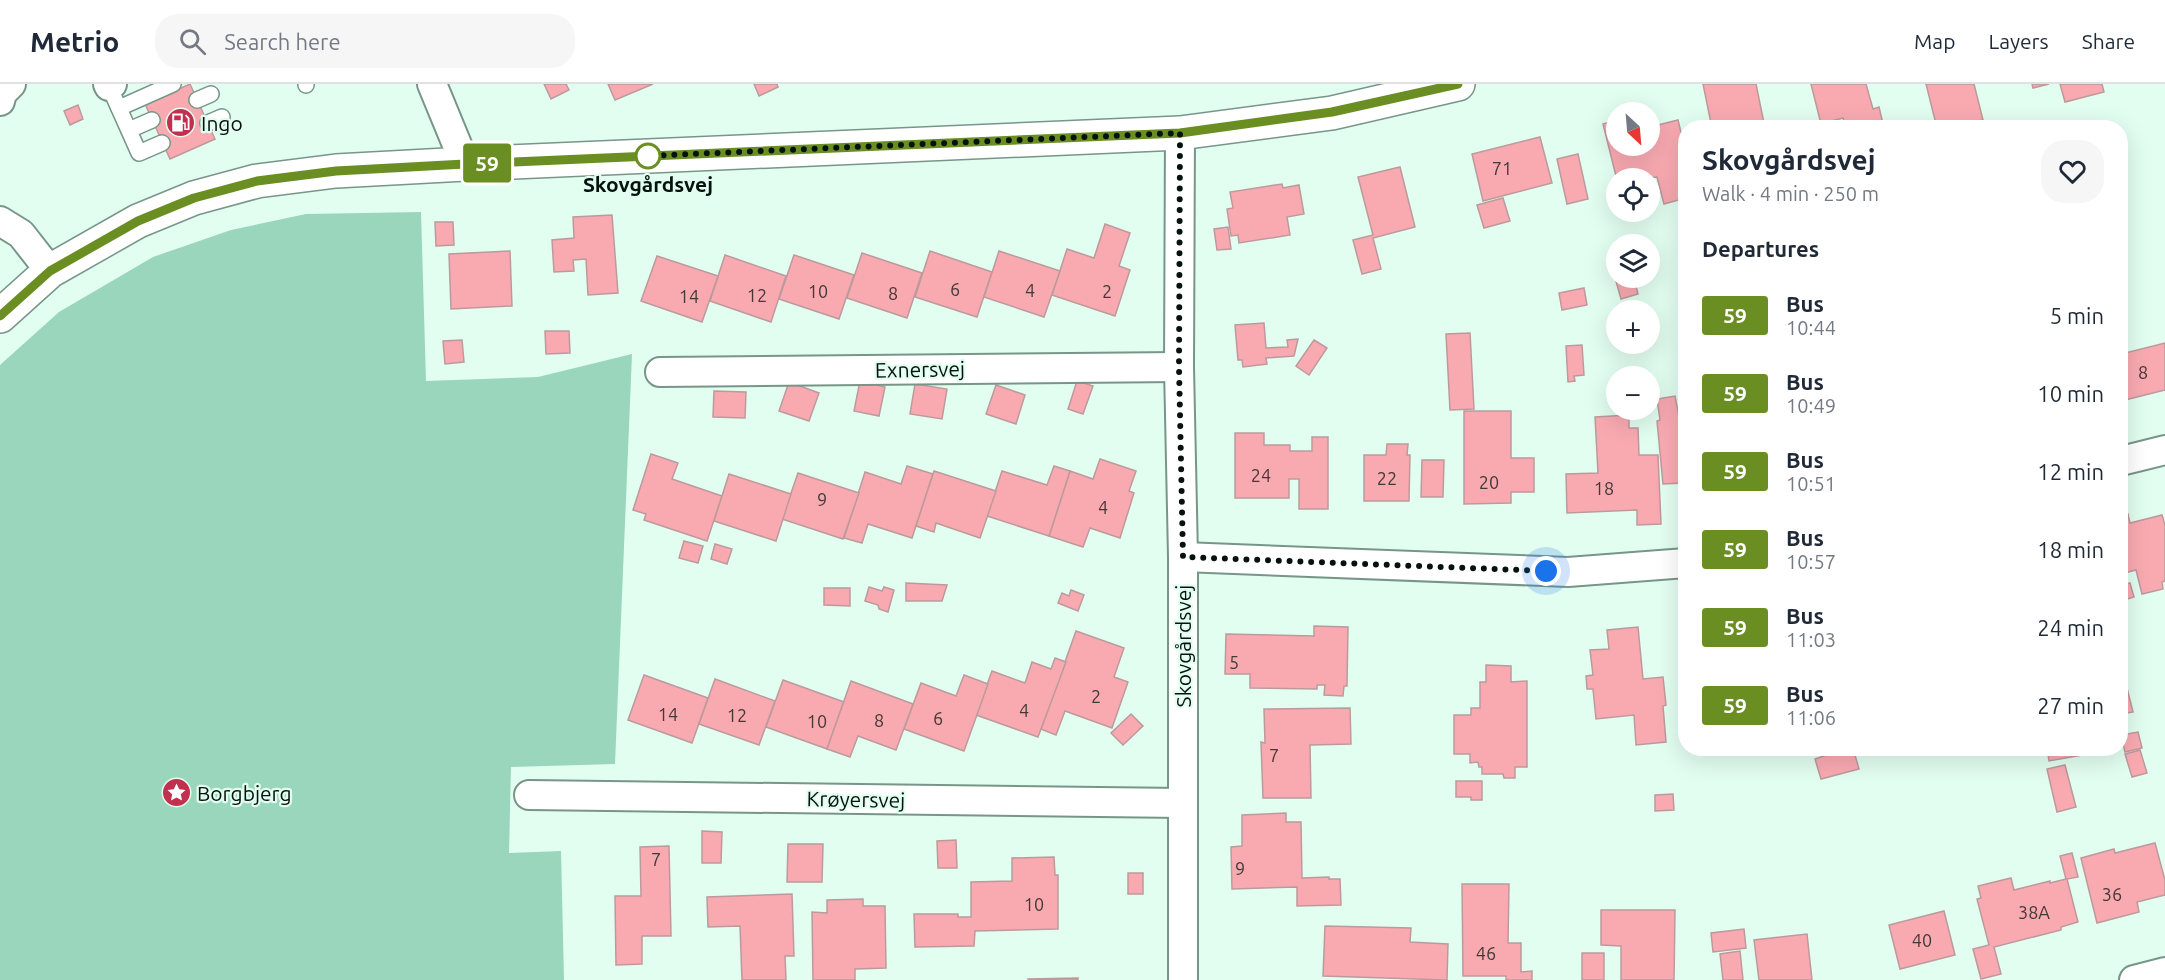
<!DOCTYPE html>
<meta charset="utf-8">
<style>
body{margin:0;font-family:Ubuntu,sans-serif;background:#f6f6f7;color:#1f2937;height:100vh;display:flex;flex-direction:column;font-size:22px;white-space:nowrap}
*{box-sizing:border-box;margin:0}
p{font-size:20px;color:#747a83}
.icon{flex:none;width:33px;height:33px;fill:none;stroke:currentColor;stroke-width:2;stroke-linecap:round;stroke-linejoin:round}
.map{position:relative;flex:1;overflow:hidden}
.drawer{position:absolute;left:1678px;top:36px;width:450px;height:636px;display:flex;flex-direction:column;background:#fff;border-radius:24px;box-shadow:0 6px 24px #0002}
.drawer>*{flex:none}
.badge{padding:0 12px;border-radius:4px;font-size:21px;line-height:39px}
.needle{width:39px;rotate:154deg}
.buttons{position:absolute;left:1606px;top:18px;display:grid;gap:12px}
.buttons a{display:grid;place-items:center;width:54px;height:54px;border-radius:50%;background:#fff;box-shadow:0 6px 24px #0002;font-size:30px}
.you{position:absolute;width:30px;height:30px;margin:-15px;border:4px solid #fff;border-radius:50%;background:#1a73e8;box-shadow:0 0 0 9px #1a73e833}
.map>.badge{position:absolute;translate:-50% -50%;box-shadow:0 0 0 3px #fff}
h2{padding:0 24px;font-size:22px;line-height:54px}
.round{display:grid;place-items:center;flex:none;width:63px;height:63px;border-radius:24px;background:#f6f6f7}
.summary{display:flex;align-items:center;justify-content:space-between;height:102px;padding:0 24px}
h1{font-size:28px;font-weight:600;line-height:45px}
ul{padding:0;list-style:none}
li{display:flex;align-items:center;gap:18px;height:78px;padding:0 24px}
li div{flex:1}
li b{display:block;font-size:22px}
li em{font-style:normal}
li .badge{min-width:66px;font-weight:700;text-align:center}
header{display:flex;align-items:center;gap:36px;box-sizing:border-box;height:84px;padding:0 30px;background:#fff;border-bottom:2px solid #e0e1e3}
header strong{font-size:28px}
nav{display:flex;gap:33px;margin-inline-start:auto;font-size:21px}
.search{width:420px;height:54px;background:#f6f6f7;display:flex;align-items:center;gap:15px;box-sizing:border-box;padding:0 21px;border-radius:24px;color:#747a83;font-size:22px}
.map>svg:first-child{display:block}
.green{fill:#9ad6bc}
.building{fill:#f9aab1;stroke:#bc9a9c;stroke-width:1.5}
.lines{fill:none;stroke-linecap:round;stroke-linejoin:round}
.lane-casing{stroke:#779688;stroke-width:18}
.street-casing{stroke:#779688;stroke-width:32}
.secondary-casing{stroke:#779688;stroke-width:36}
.lane{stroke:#fff;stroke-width:15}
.street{stroke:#fff;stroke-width:28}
.secondary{stroke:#fff;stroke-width:33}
.line-casing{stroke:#fff;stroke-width:14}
.line{stroke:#6b8e23;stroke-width:9}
.walk{stroke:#06120d;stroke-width:6;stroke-dasharray:0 10.8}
.stop-dot{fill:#fff;stroke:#6b8e23;stroke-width:3}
.labels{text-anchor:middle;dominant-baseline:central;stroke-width:4.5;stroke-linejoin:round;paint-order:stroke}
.number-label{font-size:18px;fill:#433836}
.poi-label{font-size:21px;fill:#06120d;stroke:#e2fef1;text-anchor:start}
.stop-label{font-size:21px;font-weight:bold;fill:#06120d;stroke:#e2fef1}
.street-label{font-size:21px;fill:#06120d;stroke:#e2fef1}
</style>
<header>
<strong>Metrio</strong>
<div class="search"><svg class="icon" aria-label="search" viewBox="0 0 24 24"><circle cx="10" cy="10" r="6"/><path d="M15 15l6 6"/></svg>Search here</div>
<nav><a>Map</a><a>Layers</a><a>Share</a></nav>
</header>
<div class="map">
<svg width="2165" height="896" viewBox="0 0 2165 896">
<rect width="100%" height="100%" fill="#e2fef1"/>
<polygon class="green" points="421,128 426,297 538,293 632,270 615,680 511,683 509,769 561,767 564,896 0,896 0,281 59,228 153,173 231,146 306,130"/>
<g class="building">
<polygon points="190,0 215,55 170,75 145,20"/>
<polygon points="544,0 566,0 569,6 551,15"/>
<polygon points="608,0 653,0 615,16"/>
<polygon points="754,0 777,0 778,3 759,12"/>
<polygon points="1703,0 1756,0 1765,44 1712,44"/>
<polygon points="1811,0 1866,0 1873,25 1879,23 1884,44 1846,44 1843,34 1821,40"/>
<polygon points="1926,0 1974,0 1983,36 1951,44 1937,44"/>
<polygon points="2032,0 2049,0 2033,4"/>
<polygon points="2060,0 2102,0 2104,8 2065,18"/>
<polygon points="78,21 83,35 70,41 64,27"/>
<polygon points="1617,36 1617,62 1650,62 1650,38 1657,36 1658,41 1678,36 1686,69 1686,114 1664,120 1657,93 1617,96 1603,40"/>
<polygon points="1540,53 1552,99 1483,117 1472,70"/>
<polygon points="1578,70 1588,115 1567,120 1557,75"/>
<polygon points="1400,83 1415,143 1373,154 1381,185 1362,190 1353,156 1373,151 1358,93"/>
<polygon points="1282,100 1283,104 1299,101 1304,130 1287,133 1290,151 1239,159 1238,151 1231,152 1227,125 1233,124 1230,108"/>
<polygon points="1503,114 1510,137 1484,144 1477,121"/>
<polygon points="612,131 618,209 588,211 586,175 573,176 574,187 554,188 552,156 574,154 573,133"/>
<polygon points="435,138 453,138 454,161 436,162"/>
<polygon points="1105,140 1130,149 1119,182 1130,186 1115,232 1052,211 1067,165 1094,174"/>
<polygon points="1228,143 1231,165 1217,166 1214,145"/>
<polygon points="510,167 512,222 451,225 449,170"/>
<polygon points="930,167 992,188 977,233 915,213"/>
<polygon points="999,167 1060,187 1044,233 984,213"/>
<polygon points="862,169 922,189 907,234 847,214"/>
<polygon points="725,171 786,192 771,238 710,217"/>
<polygon points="794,171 854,191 839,235 779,215"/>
<polygon points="657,172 718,192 702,238 641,217"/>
<polygon points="1614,190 1617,190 1617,194 1634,194 1638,210 1621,215"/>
<polygon points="1584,204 1587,221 1562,226 1559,209"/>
<polygon points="1264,239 1266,264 1288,263 1287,256 1298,255 1294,272 1266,274 1267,280 1243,283 1242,276 1238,276 1235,241"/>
<polygon points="545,247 569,247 570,269 546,270"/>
<polygon points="1470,249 1474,325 1450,326 1446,250"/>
<polygon points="462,256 464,278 445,280 443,257"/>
<polygon points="1314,256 1327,264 1309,291 1296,282"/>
<polygon points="2165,259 2165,306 2121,317 2121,270"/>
<polygon points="1582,261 1584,291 1574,292 1575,297 1568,298 1566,262"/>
<polygon points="860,297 885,303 879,332 854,327"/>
<polygon points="1077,297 1093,302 1083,330 1068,325"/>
<polygon points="789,298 819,309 809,337 779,327"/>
<polygon points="915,300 947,305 942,335 910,330"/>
<polygon points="996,301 1025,311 1016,340 986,330"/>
<polygon points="714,307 746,308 745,334 713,333"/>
<polygon points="1675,312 1686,368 1686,408 1684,399 1663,400 1657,337 1660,336 1657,315"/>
<polygon points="1464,327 1511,327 1511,374 1534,374 1534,408 1511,408 1511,419 1464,420"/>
<polygon points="1629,331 1629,344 1638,344 1639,371 1658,371 1661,440 1637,441 1637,426 1567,429 1566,390 1598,389 1595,333"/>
<polygon points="1235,349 1264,349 1264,361 1290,361 1290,367 1312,367 1312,353 1328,353 1328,425 1299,425 1299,395 1289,395 1289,414 1235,414"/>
<polygon points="1387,360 1408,360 1407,371 1410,371 1409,417 1364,417 1364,371 1386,371"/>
<polygon points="651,370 678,379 672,395 722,412 707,457 644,436 646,430 633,426"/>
<polygon points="1100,375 1136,387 1129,407 1134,409 1120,454 1090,444 1083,463 1049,452 1070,387 1093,395"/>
<polygon points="1422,376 1444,376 1443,413 1421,413"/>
<polygon points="907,382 933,390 912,454 868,440 862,459 844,454 865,388 901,400"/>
<polygon points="1054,382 1070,387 1049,452 987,432 1002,387 1047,401"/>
<polygon points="934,387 996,407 980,454 936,439 934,448 916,442"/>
<polygon points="798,389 859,409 843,455 782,435"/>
<polygon points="729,390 791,410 776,457 714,437"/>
<polygon points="2128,430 2130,439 2162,431 2165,441 2165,497 2162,498 2163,505 2142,510 2136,486 2121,490 2121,432"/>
<polygon points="684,457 703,462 698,479 679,474"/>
<polygon points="715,460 732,465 727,480 711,475"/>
<polygon points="906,499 947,501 942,517 906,517"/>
<polygon points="2130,499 2134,513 2121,517 2121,501"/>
<polygon points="869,503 882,507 884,503 894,506 888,528 879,525 878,521 865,517"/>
<polygon points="824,504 850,504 850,522 824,521"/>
<polygon points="1071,506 1084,511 1078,527 1058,519 1062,509 1069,512"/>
<polygon points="1682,534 1686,534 1686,568"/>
<polygon points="1314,542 1348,543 1347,602 1344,602 1343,612 1324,611 1325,601 1317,601 1317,605 1250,604 1250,590 1225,590 1226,550 1314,552"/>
<polygon points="1638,543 1643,595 1663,593 1666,621 1663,622 1666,658 1636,661 1634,631 1596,635 1593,605 1587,605 1586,592 1593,591 1590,566 1609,565 1607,546"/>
<polygon points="1076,547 1124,564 1114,593 1128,598 1112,644 1065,627 1056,651 1041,645"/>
<polygon points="1055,574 1066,578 1038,653 976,631 992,587 1025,599 1032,578 1051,585"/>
<polygon points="1486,581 1511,582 1511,598 1527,597 1527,683 1515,683 1515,694 1504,694 1503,690 1482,690 1482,683 1479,683 1478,678 1470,679 1470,670 1454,670 1454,631 1471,631 1471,624 1480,624 1480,598 1486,598"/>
<polygon points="644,591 708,614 692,659 628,636"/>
<polygon points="964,591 988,600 964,667 904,645 921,599 956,612"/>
<polygon points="715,595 775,617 759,661 699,640"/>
<polygon points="783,596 844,618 827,665 766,643"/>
<polygon points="851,597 913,620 896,666 858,652 850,673 827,665"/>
<polygon points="2127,604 2133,628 2121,630 2121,606"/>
<polygon points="1350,624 1351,660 1310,661 1311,714 1263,714 1261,658 1265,659 1264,625"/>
<polygon points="1131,630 1143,642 1123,661 1111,649"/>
<polygon points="2138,648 2142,664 2125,668 2121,651"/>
<polygon points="1847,664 1853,664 1859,685 1821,695 1815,675"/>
<polygon points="2047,664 2081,664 2083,671 2049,677"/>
<polygon points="2140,666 2147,689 2132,693 2125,670"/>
<polygon points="2065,681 2076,723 2057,728 2047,685"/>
<polygon points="1456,697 1482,697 1482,716 1471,716 1471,713 1456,713"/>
<polygon points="1673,710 1674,726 1655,727 1655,711"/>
<polygon points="1286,729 1286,738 1301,738 1302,794 1329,793 1329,795 1340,795 1341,821 1297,822 1297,803 1232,805 1231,763 1242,762 1242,731"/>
<polygon points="702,747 722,748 721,779 702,779"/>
<polygon points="956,756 957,784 938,784 937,757"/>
<polygon points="2155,759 2165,796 2165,811 2137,818 2139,828 2097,839 2081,774 2114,765 2115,769"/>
<polygon points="788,760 823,760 822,798 787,798"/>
<polygon points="669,762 671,852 642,852 642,880 616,881 615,812 641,812 640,763"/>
<polygon points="2072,769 2078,793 2067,795 2078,838 2061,843 2061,846 1994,863 2001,890 1981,895 1973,865 1989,861 1977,815 1981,814 1978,802 2011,794 2014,806 2050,797 2050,799 2066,795 2060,772"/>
<polygon points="1054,773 1055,791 1058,791 1058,845 975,847 974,862 915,863 914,830 958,830 958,833 971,833 971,798 1012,797 1012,774"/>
<rect x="1128" y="789" width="15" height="21"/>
<polygon points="1462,800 1509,800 1508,859 1521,859 1521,888 1532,887 1532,896 1506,896 1506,892 1463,892"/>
<polygon points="792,810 794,872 785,872 786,896 742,896 740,842 708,843 707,813"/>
<polygon points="863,815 863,822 885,822 886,884 855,885 855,896 813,896 812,828 827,829 827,816"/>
<polygon points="1601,826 1675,826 1674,896 1621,896 1621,862 1601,861"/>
<polygon points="1944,827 1955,871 1900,885 1889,841"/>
<polygon points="1325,842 1411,844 1410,858 1448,860 1447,896 1323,892"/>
<polygon points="1744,845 1746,864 1713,868 1711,849"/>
<polygon points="1807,850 1812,896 1759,896 1754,856"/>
<polygon points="1740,867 1743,896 1723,896 1720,870"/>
<rect x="1582" y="869" width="22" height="27"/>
<polygon points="1078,894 1078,896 1028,896 1028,895"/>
</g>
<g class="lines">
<defs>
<g id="lane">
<polyline points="306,0 306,1"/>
<polyline points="109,2 139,69 162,59"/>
<polyline points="197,16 211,10"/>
<polyline points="119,24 173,0"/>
<polyline points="208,39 222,33"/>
<polyline points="129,46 152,36"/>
</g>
<g id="street">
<polyline points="108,0 109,2 112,0"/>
<polyline points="432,0 465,80"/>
<polyline points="0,17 2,9 11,0"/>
<polyline points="1180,49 1179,283 1183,473 1183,896"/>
<polyline points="0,137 21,150 50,187"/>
<polyline points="660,288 1179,283"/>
<polyline points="2121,377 2165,366"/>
<polyline points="1183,473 1568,488 1686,479"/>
<polyline points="529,711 1182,719"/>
<polyline points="2134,896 2165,888"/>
</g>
<polyline id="secondary" points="0,232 50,187 138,137 194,114 257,97 336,87 465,80 1180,49 1332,29 1458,0"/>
</defs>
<use href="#lane" class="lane-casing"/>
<use href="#street" class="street-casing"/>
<use href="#secondary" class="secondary-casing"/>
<use href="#lane" class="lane"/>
<use href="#street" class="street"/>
<use href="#secondary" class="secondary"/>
</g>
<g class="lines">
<defs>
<polyline id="line" points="0,232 50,187 138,137 194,114 257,97 336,87 465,80 1180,49 1332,28 1458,0"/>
</defs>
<use href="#line" class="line-casing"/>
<use href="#line" class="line"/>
<polyline class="walk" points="648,72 645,72 1180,49 1179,283 1183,473 1546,487"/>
</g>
<defs>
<symbol id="fuel-disc" viewBox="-11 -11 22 22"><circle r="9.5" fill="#c1304f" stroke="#e2fef1"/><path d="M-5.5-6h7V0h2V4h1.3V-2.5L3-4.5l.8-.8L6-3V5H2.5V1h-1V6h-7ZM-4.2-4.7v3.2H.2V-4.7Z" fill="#fff"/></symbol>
<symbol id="sight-disc" viewBox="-11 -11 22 22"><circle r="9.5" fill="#c1304f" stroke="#e2fef1"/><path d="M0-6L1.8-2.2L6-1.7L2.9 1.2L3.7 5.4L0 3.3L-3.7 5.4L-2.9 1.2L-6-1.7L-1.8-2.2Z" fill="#fff"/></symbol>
</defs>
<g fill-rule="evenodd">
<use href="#fuel-disc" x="164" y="22" width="33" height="33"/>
<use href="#sight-disc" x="160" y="692" width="33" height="33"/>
</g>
<circle class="stop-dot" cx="648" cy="72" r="12"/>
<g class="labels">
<g class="number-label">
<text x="1502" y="84">71</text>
<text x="955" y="205">6</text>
<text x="1030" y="206">4</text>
<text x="818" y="207">10</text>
<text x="1107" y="207">2</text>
<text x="893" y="209">8</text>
<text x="757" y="211">12</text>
<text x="689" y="212">14</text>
<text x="2143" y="288">8</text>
<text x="1261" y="391">24</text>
<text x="1387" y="394">22</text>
<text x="1489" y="398">20</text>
<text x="1604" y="404">18</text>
<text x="822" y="415">9</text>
<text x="1103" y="423">4</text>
<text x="1234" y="578">5</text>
<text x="1096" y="612">2</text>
<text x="1024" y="626">4</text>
<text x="668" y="630">14</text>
<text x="737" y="631">12</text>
<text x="938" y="634">6</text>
<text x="879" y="636">8</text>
<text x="817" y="637">10</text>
<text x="1274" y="671">7</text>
<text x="656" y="775">7</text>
<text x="1240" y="784">9</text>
<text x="2112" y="810">36</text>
<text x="1034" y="820">10</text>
<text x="2034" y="828">38A</text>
<text x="1922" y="856">40</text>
<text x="1486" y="869">46</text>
</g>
<g class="poi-label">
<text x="201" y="39">Ingo</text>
<text x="197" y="709">Borgbjerg</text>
</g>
<g class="stop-label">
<text x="648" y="100">Skovgårdsvej</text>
</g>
<g class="street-label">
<text transform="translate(920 285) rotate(-1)">Exnersvej</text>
<text transform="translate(1183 562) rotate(-90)">Skovgårdsvej</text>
<text transform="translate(856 715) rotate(1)">Krøyersvej</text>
</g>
</g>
</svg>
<div class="buttons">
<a><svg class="needle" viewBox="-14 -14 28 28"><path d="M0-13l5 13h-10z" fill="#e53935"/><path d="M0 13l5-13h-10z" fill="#747a83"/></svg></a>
<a><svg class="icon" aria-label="locate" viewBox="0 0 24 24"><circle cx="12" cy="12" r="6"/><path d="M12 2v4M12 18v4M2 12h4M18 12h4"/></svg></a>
<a><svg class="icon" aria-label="layers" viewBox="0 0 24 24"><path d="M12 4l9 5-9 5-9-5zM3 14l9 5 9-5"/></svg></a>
<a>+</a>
<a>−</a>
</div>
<div class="you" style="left:1546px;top:487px"></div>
<b class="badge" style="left:487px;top:79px;background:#6b8e23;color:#fff">59</b>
<section class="drawer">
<div class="summary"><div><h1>Skovgårdsvej</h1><p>Walk · 4 min · 250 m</p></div><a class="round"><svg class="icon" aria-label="heart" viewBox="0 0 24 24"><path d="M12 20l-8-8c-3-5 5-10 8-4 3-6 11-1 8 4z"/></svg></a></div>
<h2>Departures</h2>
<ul>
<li><span class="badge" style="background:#6b8e23;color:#fff">59</span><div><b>Bus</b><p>10:44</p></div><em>5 min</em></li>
<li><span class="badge" style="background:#6b8e23;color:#fff">59</span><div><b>Bus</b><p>10:49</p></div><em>10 min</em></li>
<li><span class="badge" style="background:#6b8e23;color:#fff">59</span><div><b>Bus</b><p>10:51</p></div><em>12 min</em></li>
<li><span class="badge" style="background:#6b8e23;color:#fff">59</span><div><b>Bus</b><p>10:57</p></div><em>18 min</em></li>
<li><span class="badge" style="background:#6b8e23;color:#fff">59</span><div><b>Bus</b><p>11:03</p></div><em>24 min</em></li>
<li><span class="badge" style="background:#6b8e23;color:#fff">59</span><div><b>Bus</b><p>11:06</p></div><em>27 min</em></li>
</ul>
</section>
</div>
